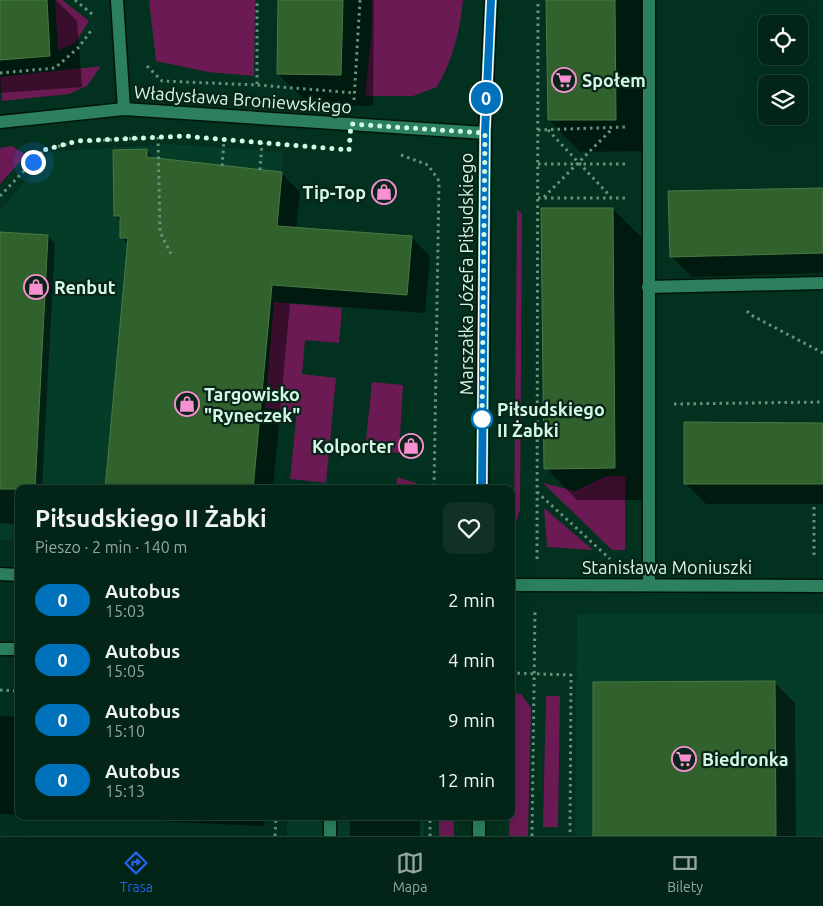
<!DOCTYPE html>
<html lang="pl">
<meta charset="utf-8">
<style>
body{margin:0;font-family:Ubuntu,sans-serif;background:#103124;color:#f1f3f6;height:100vh;display:flex;flex-direction:column;font-size:19px;white-space:nowrap}
*{box-sizing:border-box;margin:0}
p{font-size:16px;color:#96a5a1}
.icon{flex:none;width:28px;height:28px;fill:none;stroke:currentColor;stroke-width:2;stroke-linecap:round;stroke-linejoin:round}
.map{position:relative;flex:1;overflow:hidden}
.details{position:absolute;left:15px;top:485px;width:500px;height:335px;display:flex;flex-direction:column;background:#022517;border-radius:10px;box-shadow:0 5px 20px #0002,0 0 0 1px #234236}
.details>*{flex:none}
.badge{padding:0 10px;border-radius:16px;font-size:18px;line-height:32px}
.controls{position:absolute;left:758px;top:15px;display:grid;gap:10px}
.controls a{display:grid;place-items:center;width:50px;height:50px;border-radius:10px;background:#022517;box-shadow:0 5px 20px #0002,0 0 0 1px #234236;font-size:25px}
.you{position:absolute;width:25px;height:25px;margin:-12px;border:4px solid #fff;border-radius:50%;background:#1a73e8;box-shadow:0 0 0 8px #1a73e833}
.map>.badge{position:absolute;translate:-50% -50%;box-shadow:0 0 0 2px #fff}
.round{display:grid;place-items:center;flex:none;width:52px;height:52px;border-radius:10px;background:#103124}
.headline{display:flex;align-items:center;justify-content:space-between;height:85px;padding:0 20px}
h1{font-size:24px;font-weight:700;line-height:38px}
ul{padding:0;list-style:none}
li{display:flex;align-items:center;gap:15px;height:60px;padding:0 20px}
li div{flex:1}
li b{display:block;font-size:19px}
li em{font-style:normal}
li .badge{min-width:55px;font-weight:700;text-align:center}
.menu{display:flex;justify-content:space-around;align-items:center;height:70px;border-top:1px solid #234236;background:#022517;font-size:14px;color:#96a5a1}
.menu a{display:grid;justify-items:center;gap:2px}
.menu .on{color:#2563eb}
.map>svg:first-child{display:block}
.built{fill:#053c28}
.green{fill:#6c1a54}
.shadow{fill:#0007}
.building{fill:#31622d;stroke:#487a44}
.lines{fill:none;stroke-linecap:round;stroke-linejoin:round}
.service-casing{stroke:#00160c;stroke-width:15}
.minor-casing{stroke:#00160c;stroke-width:15}
.tertiary-casing{stroke:#00160c;stroke-width:15}
.path{stroke:#66927f;stroke-width:3;stroke-dasharray:2.5 4;stroke-linecap:butt}
.service{stroke:#2c805d;stroke-width:12}
.minor{stroke:#2c805d;stroke-width:12}
.tertiary{stroke:#2c805d;stroke-width:12}
.line-casing{stroke:#fff;stroke-width:11}
.line{stroke:#0072bc;stroke-width:8}
.walk{stroke:#d2f9e5;stroke-width:5;stroke-dasharray:0 9}
.stop-dot{fill:#fff;stroke:#0072bc;stroke-width:2.5}
.labels{text-anchor:middle;dominant-baseline:central;stroke-width:4.5;stroke-linejoin:round;paint-order:stroke}
.poi-label{font-size:18px;font-weight:bold;fill:#d2f9e5;stroke:#0a2419;text-anchor:start}
.street-label{font-size:18px;fill:#d2f9e5;stroke:#0a2419}
.stop-label{font-size:18px;font-weight:bold;fill:#d2f9e5;stroke:#0a2419;text-anchor:start}
</style>
<div class="map">
<svg width="823" height="836" viewBox="0 0 823 836">
<rect width="100%" height="100%" fill="#02311f"/>
<g class="built">
<polygon points="169,144 283,152 253,489 19,489 19,541 0,540 0,211 50,152"/>
<polygon points="577,614 823,614 823,836 575,836"/>
<rect x="287" y="816" width="137" height="20"/>
</g>
<g class="green">
<polygon points="55,0 62,0 89,21 75,43 58,50"/>
<polygon points="149,0 255,0 254,76 208,72 156,61"/>
<path d="M372,0h91c-3,32 -10,59 -26,87l-24,9h-48l6,-58z"/>
<polygon points="101,66 87,86 69,94 2,101 0,77"/>
<polygon points="12,146 26,155 0,184 0,148"/>
<polygon points="517,209 522,214 520,510 514,528"/>
<polygon points="274,302 342,308 339,343 305,340 302,374 336,378 326,483 290,479 297,411 265,408"/>
<polygon points="372,382 403,385 399,453 365,450"/>
<polygon points="607,476 625,476 625,550 612,550 543,483 575,491"/>
<polygon points="397,477 416,483 421,489 396,489"/>
<polygon points="544,508 593,550 547,547"/>
<polygon points="511,693 521,694 531,708 528,836 509,836"/>
<polygon points="546,696 560,696 558,827 543,827"/>
<rect x="439" y="816" width="15" height="20"/>
</g>
<g class="shadow">
<polygon points="0,0 56,0 77,21 82,87 0,93"/>
<polygon points="280,0 374,0 373,106 310,105 278,74"/>
<polygon points="547,0 646,0 648,151 580,152 549,120"/>
<polygon points="147,151 155,159 281,173 300,192 296,229 412,238 430,256 425,313 290,303 273,489 106,489 128,244 121,237 121,222 115,216"/>
<polygon points="823,189 823,273 692,277 671,256"/>
<polygon points="613,209 645,241 646,500 577,500 546,468"/>
<polygon points="0,234 48,236 55,243 42,489 19,489 19,524 0,523"/>
<polygon points="823,424 823,504 706,504 685,483"/>
<polygon points="774,682 795,703 796,836 595,836"/>
<polygon points="0,716 19,717 19,815 0,814"/>
<polygon points="50,816 265,816 264,826"/>
<rect x="350" y="816" width="70" height="20"/>
</g>
<g class="building">
<polygon points="0,0 47,0 50,56 0,60"/>
<polygon points="278,0 343,0 341,75 277,74"/>
<polygon points="546,0 615,0 616,120 548,120"/>
<polygon points="147,149 147,157 282,172 277,226 412,236 407,295 272,285 253,489 105,489 128,238 120,238 120,216 114,216 113,150"/>
<polygon points="823,188 823,253 670,257 668,191"/>
<polygon points="541,208 613,208 615,468 544,469"/>
<polygon points="0,232 48,235 35,489 0,489"/>
<polygon points="684,422 823,423 823,484 684,484"/>
<polygon points="775,681 776,836 593,836 593,682"/>
</g>
<g class="lines">
<defs>
<g id="service">
<polyline points="649,0 649,584"/>
<polyline points="648,287 823,283"/>
<polyline points="0,649 19,649"/>
<polyline points="330,816 330,836"/>
</g>
<g id="minor">
<polyline points="117,0 124,109"/>
<polyline points="0,574 19,575"/>
<polyline points="511,585 823,586"/>
</g>
<g id="tertiary">
<polyline points="0,122 124,109 485,133"/>
<polyline points="482,489 485,133 491,0"/>
<polyline points="479,836 479,816"/>
</g>
</defs>
<use href="#service" class="service-casing"/>
<use href="#minor" class="minor-casing"/>
<use href="#tertiary" class="tertiary-casing"/>
<g class="path">
<polyline points="75,0 92,14"/>
<polyline points="147,66 162,81 257,85 355,93"/>
<polyline points="0,73 55,68 79,47 93,28"/>
<polyline points="257,84 257,0"/>
<polyline points="354,100 360,0"/>
<polyline points="538,130 625,127"/>
<polyline points="548,130 611,197"/>
<polyline points="158,137 160,232 171,254"/>
<polyline points="90,141 143,138"/>
<polyline points="401,155 428,165 439,181 434,489"/>
<polyline points="538,164 625,164"/>
<polyline points="222,166 224,140"/>
<polyline points="260,170 262,143"/>
<polyline points="0,196 44,150 76,142"/>
<polyline points="544,197 613,128"/>
<polyline points="538,198 625,198"/>
<polyline points="747,311 751,315 823,353"/>
<polyline points="674,404 823,402"/>
<polyline points="537,492 610,559"/>
<polyline points="814,507 814,559"/>
<polyline points="537,559 538,0"/>
<polyline points="511,673 571,675 570,836"/>
<polyline points="0,690 19,691"/>
<polyline points="275,836 276,816"/>
<polyline points="430,836 430,816"/>
<polyline points="532,836 535,611"/>
</g>
<use href="#service" class="service"/>
<use href="#minor" class="minor"/>
<use href="#tertiary" class="tertiary"/>
</g>
<g class="lines">
<defs>
<polyline id="line" points="482,489 485,133 491,0"/>
</defs>
<use href="#line" class="line-casing"/>
<use href="#line" class="line"/>
<polyline class="walk" points="33,162 44,150 77,141 184,136 349,150 351,124 485,133 482,419"/>
</g>
<defs>
<symbol id="supermarket-ring" viewBox="-11 -11 22 22"><circle r="9.5" fill="#0a2419" stroke="#f690d0" stroke-width="1.5"/><path d="M-6-5.5h2.5l.6 2H6L4.5 2H-2.5L-4.4-4H-6ZM-1.5 3.2a1.3 1.3 0 1 0 .1 0ZM3 3.2a1.3 1.3 0 1 0 .1 0Z" fill="#f690d0"/></symbol>
<symbol id="shop-ring" viewBox="-11 -11 22 22"><circle r="9.5" fill="#0a2419" stroke="#f690d0" stroke-width="1.5"/><path d="M-5-2.5h2.3a2.7 3.5 0 0 1 5.4 0H5L5.5 6h-11ZM-1.5-2.5h3a1.5 2.3 0 0 0-3 0Z" fill="#f690d0"/></symbol>
</defs>
<g fill-rule="evenodd">
<use href="#supermarket-ring" x="550" y="66" width="28" height="28"/>
<use href="#shop-ring" x="370" y="178" width="28" height="28"/>
<use href="#shop-ring" x="22" y="273" width="28" height="28"/>
<use href="#shop-ring" x="173" y="390" width="28" height="28"/>
<use href="#shop-ring" x="397" y="432" width="28" height="28"/>
<use href="#supermarket-ring" x="670" y="745" width="28" height="28"/>
</g>
<circle class="stop-dot" cx="482" cy="419" r="10"/>
<g class="labels">
<g class="poi-label">
<text x="582" y="80">Społem</text>
<text x="366" y="192" text-anchor="end">Tip-Top</text>
<text x="54" y="287">Renbut</text>
<text x="204" y="394">Targowisko<tspan x="204" dy="21">"Ryneczek"</tspan></text>
<text x="394" y="446" text-anchor="end">Kolporter</text>
<text x="702" y="759">Biedronka</text>
</g>
<g class="street-label">
<text transform="translate(243 99) rotate(4)">Władysława Broniewskiego</text>
<text transform="translate(466 274) rotate(-90)">Marszałka Józefa Piłsudskiego</text>
<text x="667" y="567">Stanisława Moniuszki</text>
</g>
<g class="stop-label">
<text x="497" y="409">Piłsudskiego<tspan x="497" dy="21">II Żabki</tspan></text>
</g>
</g>
</svg>
<div class="controls">
<a><svg class="icon" aria-label="locate" viewBox="0 0 24 24"><circle cx="12" cy="12" r="6"/><path d="M12 2v4M12 18v4M2 12h4M18 12h4"/></svg></a>
<a><svg class="icon" aria-label="layers" viewBox="0 0 24 24"><path d="M12 4l9 5-9 5-9-5zM3 14l9 5 9-5"/></svg></a>
</div>
<div class="you" style="left:33px;top:162px"></div>
<b class="badge" style="left:486px;top:98px;background:#0072bc;color:#fff">0</b>
<section class="details">
<div class="headline"><div><h1>Piłsudskiego II Żabki</h1><p>Pieszo · 2 min · 140 m</p></div><a class="round"><svg class="icon" aria-label="heart" viewBox="0 0 24 24"><path d="M12 20l-8-8c-3-5 5-10 8-4 3-6 11-1 8 4z"/></svg></a></div>
<ul>
<li><span class="badge" style="background:#0072bc;color:#fff">0</span><div><b>Autobus</b><p>15:03</p></div><em>2 min</em></li>
<li><span class="badge" style="background:#0072bc;color:#fff">0</span><div><b>Autobus</b><p>15:05</p></div><em>4 min</em></li>
<li><span class="badge" style="background:#0072bc;color:#fff">0</span><div><b>Autobus</b><p>15:10</p></div><em>9 min</em></li>
<li><span class="badge" style="background:#0072bc;color:#fff">0</span><div><b>Autobus</b><p>15:13</p></div><em>12 min</em></li>
</ul>
</section>
</div>
<nav class="menu">
<a class="on"><svg class="icon" aria-label="directions" viewBox="0 0 24 24"><path d="M12 3l9 9-9 9-9-9zM9 14v-3h6M13 9l2 2-2 2"/></svg>Trasa</a>
<a><svg class="icon" aria-label="map" viewBox="0 0 24 24"><path d="M3 6l6-2 6 2 6-2v14l-6 2-6-2-6 2zM9 4v14M15 6v14"/></svg>Mapa</a>
<a><svg class="icon" aria-label="tickets" viewBox="0 0 24 24"><path d="M3 7h18v10H3zM15 7v10"/></svg>Bilety</a>
</nav>
